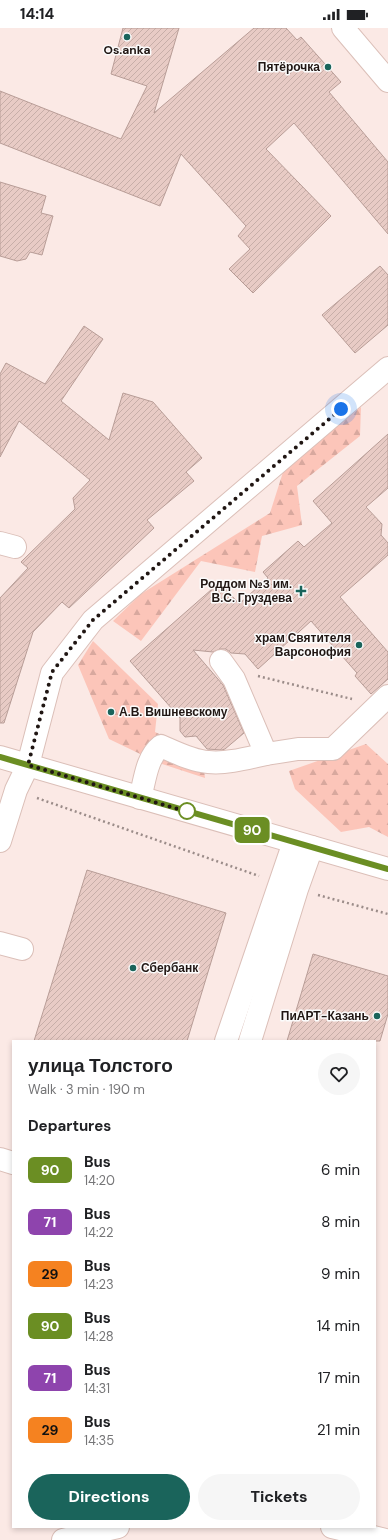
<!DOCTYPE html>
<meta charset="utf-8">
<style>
body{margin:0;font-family:"DM Sans",sans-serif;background:#f6f6f6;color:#202124;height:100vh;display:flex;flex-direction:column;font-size:15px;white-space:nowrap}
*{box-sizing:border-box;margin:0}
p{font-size:13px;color:#757577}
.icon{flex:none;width:22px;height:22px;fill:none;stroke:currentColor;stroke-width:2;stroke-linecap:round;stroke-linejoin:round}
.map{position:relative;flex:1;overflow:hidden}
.side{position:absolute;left:12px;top:1012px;width:364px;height:488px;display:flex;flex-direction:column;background:#fff;border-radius:0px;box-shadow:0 2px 6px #0003}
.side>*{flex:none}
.badge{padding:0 8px;border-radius:6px;font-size:14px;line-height:26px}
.you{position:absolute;width:20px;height:20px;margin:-10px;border:3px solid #fff;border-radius:50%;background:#1a73e8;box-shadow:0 0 0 6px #1a73e833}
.map>.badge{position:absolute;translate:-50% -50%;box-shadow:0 0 0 2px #fff}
h2{padding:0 16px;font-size:15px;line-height:36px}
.round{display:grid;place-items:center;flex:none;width:42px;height:42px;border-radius:21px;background:#f6f6f6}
.summary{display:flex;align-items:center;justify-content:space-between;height:68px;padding:0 16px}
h1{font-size:19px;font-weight:700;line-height:30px}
.primary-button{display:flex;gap:8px;margin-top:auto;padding:8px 16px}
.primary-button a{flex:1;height:46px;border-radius:24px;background:#1a645b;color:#fff;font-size:16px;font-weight:700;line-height:46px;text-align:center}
.primary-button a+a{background:#f6f6f6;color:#202124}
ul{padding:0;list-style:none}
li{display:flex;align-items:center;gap:12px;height:52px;padding:0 16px}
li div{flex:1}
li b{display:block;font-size:15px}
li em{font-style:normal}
li .badge{min-width:44px;font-weight:700;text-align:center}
.status{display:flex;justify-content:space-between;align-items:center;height:28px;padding:0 20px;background:#fff;direction:ltr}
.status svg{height:11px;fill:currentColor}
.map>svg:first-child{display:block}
.forest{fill:url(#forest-firs)}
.building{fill:url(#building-hatch);stroke:#b89d97}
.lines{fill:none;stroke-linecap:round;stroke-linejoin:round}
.minor-casing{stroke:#dbbfb8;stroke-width:24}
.major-casing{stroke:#dbbfb8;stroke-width:24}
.path{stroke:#9b8c89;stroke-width:2.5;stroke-dasharray:2 3;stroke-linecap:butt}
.minor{stroke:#fff;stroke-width:22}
.major{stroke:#fff;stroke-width:22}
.line-casing{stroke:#fff;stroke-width:9}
.line{stroke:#6b8e23;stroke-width:6}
.walk{stroke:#201613;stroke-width:4;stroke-dasharray:0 7.2}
.poi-dot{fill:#1a645b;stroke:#fbfbfb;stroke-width:1.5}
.stop-dot{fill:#fff;stroke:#6b8e23;stroke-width:2}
.labels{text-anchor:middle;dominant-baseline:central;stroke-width:3;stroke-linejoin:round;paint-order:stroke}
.poi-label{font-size:12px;font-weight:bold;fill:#201613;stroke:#fbfbfb;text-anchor:end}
</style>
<div class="status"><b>14:14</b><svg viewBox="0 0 49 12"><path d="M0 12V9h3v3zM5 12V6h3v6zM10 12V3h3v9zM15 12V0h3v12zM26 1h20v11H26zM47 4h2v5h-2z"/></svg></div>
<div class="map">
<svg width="388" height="1512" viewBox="0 0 388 1512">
<defs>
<pattern id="forest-firs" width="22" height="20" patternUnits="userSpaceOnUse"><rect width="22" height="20" fill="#fcc5b9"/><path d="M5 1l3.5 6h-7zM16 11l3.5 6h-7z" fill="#d8a89e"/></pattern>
<pattern id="building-hatch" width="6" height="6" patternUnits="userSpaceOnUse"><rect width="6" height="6" fill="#e8cbc5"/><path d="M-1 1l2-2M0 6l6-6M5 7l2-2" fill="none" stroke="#c7aea8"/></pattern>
</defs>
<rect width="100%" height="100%" fill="#fbe9e5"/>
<g class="forest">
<polygon points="361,379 360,408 297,458 302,497 262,508 255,544 201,533 141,613 113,593 141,566 270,485 284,441"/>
<polygon points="93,613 158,676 155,704 202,726 205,750 159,735 109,711 78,637"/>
<polygon points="366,716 388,736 388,809 369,799 341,804 295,761 289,743"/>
</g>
<g class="building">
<polygon points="123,0 179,0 154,85 254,0 286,0 297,12 301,9 341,54 329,64 388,134 388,206 294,95 266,121 331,188 253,265 229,241 250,221 238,208 246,198 181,126 160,178 0,115 0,63 121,111 147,58 111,46"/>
<polygon points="0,154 46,168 41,185 53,188 42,227 30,224 26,231 17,233 0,228"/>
<polygon points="380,238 388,247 388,297 355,325 322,287"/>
<polygon points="84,298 103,311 61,373 109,412 123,365 153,374 202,430 186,444 194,453 147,492 154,500 69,580 62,574 33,604 4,695 0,695 0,570 28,540 21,534 75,481 73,470 90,452 19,393 0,429 0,346 6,335 45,356"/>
<polygon points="388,406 388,460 366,479 382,496 381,507 388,515 388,527 340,569 388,624 388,651 371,666 355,648 357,645 311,593 258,641 245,626 231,625 226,621 220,621 213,624 193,622 223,657 244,705 225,721 222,722 207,721 196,708 185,709 180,703 180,690 130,633 220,554 239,576 268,550 263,544 298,513 304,519 332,495 313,473"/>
<polygon points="87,842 226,885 187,1013 34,1013"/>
<polygon points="313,926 388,948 388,986 380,1013 287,1013"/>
</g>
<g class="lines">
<defs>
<g id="minor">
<polyline points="343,0 388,53"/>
<polyline points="0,515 15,519"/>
<polyline points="221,633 234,651 266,726 298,721 333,721 388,668"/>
<path d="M140,770c5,-17 6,-40 21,-52 14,6 31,15 47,16 19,2 40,-4 58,-8"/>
<polyline points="0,813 16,762 28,737 52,645 93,592 388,340"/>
<polyline points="0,915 22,921"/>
<polyline points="226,1013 294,814"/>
<polyline points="250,1013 297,861 312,819"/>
<polyline points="0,1131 13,1135"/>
<polyline points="332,1499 386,1512"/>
<polyline points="63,1512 118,1499"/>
</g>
<polyline id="major" points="0,729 388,841"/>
</defs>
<use href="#minor" class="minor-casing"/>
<use href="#major" class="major-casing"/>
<g class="path">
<polyline points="258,648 352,671"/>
<polyline points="37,770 259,848"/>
<polyline points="318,867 388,886"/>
</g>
<use href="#minor" class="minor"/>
<use href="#major" class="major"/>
</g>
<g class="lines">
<defs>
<polyline id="line" points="0,729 388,841"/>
</defs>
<use href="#line" class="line-casing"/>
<use href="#line" class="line"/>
<polyline class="walk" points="187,783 192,785 28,737 52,644 93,592 341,381"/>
</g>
<g class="poi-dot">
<circle cx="127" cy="9" r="4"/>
<circle cx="328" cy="39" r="4"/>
<path d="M299 557h4v4h4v4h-4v4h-4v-4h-4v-4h4z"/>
<circle cx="359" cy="617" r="4"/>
<circle cx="111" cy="684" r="4"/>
<circle cx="133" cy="940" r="4"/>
<circle cx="377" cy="988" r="4"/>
</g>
<circle class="stop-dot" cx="187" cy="783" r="8"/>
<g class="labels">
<g class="poi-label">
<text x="127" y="22" text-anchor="middle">Os.anka</text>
<text x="320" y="39">Пятёрочка</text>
<text x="292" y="556">Роддом №3 им.<tspan x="292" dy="14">В.С. Груздева</tspan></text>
<text x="351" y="610">храм Святителя<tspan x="351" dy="14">Варсонофия</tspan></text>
<text x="119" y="684" text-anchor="start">А.В. Вишневскому</text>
<text x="141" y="940" text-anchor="start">Сбербанк</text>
<text x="369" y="988">ПиАРТ-Казань</text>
</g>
</g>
</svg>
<div class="you" style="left:341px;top:381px"></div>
<b class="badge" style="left:252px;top:802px;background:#6b8e23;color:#fff">90</b>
<section class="side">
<div class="summary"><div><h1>улица Толстого</h1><p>Walk · 3 min · 190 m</p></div><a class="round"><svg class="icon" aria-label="heart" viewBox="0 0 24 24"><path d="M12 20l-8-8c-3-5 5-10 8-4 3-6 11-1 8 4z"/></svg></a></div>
<h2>Departures</h2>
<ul>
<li><span class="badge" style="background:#6b8e23;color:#fff">90</span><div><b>Bus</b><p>14:20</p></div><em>6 min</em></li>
<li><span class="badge" style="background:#8e44ad;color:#fff">71</span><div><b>Bus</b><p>14:22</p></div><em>8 min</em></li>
<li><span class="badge" style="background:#f58220;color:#111">29</span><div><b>Bus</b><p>14:23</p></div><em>9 min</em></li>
<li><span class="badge" style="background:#6b8e23;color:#fff">90</span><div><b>Bus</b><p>14:28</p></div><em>14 min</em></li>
<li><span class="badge" style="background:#8e44ad;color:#fff">71</span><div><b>Bus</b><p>14:31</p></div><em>17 min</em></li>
<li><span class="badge" style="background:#f58220;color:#111">29</span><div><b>Bus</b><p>14:35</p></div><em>21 min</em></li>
</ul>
<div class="primary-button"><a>Directions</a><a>Tickets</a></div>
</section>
</div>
